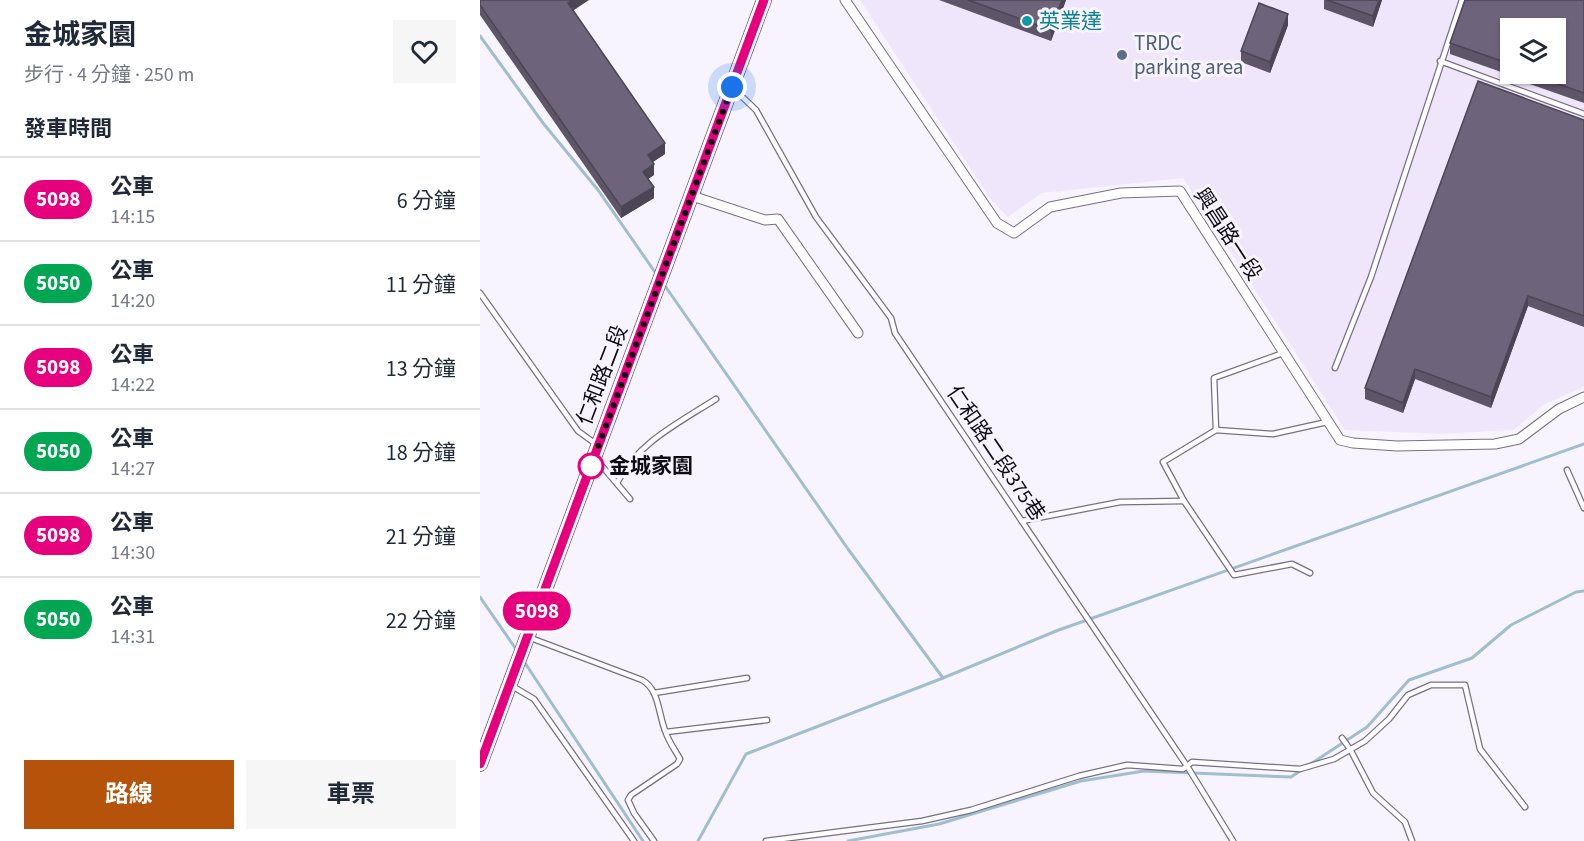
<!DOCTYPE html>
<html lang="zh-TW">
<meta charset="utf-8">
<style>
body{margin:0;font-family:"Source Sans 3","Noto Sans TC",sans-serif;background:#f6f6f7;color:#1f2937;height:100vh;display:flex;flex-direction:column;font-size:22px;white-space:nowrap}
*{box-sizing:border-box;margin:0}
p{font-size:20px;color:#747a83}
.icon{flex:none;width:33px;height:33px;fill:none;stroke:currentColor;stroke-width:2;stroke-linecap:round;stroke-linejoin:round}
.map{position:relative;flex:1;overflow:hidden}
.drawer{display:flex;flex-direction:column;background:#fff;width:480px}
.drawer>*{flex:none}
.badge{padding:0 12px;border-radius:20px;font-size:21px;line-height:39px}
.fabs{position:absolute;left:1020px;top:18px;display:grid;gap:12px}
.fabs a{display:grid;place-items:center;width:66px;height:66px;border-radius:0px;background:#fff;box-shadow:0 2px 4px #0004;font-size:30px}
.you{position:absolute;width:30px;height:30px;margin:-15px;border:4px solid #fff;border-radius:50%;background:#1a73e8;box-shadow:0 0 0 9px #1a73e833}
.map>.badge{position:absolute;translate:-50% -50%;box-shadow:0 0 0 3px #fff}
h2{padding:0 24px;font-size:22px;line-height:54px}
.round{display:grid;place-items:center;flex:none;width:63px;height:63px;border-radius:0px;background:#f6f6f7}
.head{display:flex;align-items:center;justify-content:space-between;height:102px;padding:0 24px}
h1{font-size:28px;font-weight:700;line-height:45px}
.action{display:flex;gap:12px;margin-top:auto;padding:12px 24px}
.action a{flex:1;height:69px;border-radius:0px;background:#b45309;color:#fff;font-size:24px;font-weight:700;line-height:69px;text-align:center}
.action a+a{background:#f6f6f7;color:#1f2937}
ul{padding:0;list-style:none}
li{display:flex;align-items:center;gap:18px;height:84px;padding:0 24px;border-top:2px solid #e0e1e3}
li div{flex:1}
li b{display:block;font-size:22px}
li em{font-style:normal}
li .badge{min-width:66px;font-weight:700;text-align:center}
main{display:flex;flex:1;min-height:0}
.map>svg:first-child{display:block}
.built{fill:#efe6fb;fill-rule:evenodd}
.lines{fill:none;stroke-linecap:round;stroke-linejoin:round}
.stream{stroke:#a1becf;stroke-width:3}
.service-casing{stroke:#786e86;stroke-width:7}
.minor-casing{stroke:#786e86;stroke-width:11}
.secondary-casing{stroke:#786e86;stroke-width:16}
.service{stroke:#fff;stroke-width:4.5}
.minor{stroke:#fff;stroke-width:9}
.secondary{stroke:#fff;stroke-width:14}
.wall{fill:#5e5569;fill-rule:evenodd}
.shaded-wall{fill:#4c4555}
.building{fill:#6d637a;stroke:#4c4555;stroke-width:1.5}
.line-casing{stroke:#fff;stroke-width:14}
.line{stroke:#e6007e;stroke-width:9}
.walk{stroke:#0e0a13;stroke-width:6;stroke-dasharray:0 10.8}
.culture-dot{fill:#0f9aa8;stroke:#f8f4ff;stroke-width:2}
.service-dot{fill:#5c6f8a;stroke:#f8f4ff;stroke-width:2}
.stop-dot{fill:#fff;stroke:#e6007e;stroke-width:3}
.labels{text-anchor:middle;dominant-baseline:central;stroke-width:6;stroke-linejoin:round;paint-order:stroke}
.culture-label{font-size:21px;fill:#0d838f;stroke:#f8f4ff;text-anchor:start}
.service-label{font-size:21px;fill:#4e5e75;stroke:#f8f4ff;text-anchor:start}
.street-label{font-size:21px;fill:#0e0a13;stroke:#f8f4ff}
.stop-label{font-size:21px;font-weight:bold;fill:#0e0a13;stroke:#f8f4ff;text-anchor:start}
</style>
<main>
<section class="drawer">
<div class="head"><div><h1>金城家園</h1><p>步行 · 4 分鐘 · 250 m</p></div><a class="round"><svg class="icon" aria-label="heart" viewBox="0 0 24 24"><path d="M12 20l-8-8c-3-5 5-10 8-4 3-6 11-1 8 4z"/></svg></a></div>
<h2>發車時間</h2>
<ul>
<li><span class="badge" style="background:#e6007e;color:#fff">5098</span><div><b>公車</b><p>14:15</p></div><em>6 分鐘</em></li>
<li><span class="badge" style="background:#00a651;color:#fff">5050</span><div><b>公車</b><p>14:20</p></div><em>11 分鐘</em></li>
<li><span class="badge" style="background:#e6007e;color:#fff">5098</span><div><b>公車</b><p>14:22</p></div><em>13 分鐘</em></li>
<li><span class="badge" style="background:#00a651;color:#fff">5050</span><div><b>公車</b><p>14:27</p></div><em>18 分鐘</em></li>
<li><span class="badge" style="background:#e6007e;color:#fff">5098</span><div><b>公車</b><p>14:30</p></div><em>21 分鐘</em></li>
<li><span class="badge" style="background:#00a651;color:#fff">5050</span><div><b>公車</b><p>14:31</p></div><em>22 分鐘</em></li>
</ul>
<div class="action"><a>路線</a><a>車票</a></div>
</section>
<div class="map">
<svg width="1104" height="841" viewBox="0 0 1104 841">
<rect width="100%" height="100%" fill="#f8f4ff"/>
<path class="built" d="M380,0h724v387l-41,18 -29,25 -74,4 -95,-4 -162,-252 -141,15 -34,24 -17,-17zM1030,28h46v46h-46z"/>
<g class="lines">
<g class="stream">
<polyline points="0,36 63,123 118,190 177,275"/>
<polyline points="183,283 368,549 463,678"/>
<polyline points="0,597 38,652"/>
<polyline points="43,660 163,841"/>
<polyline points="829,765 887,727 929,680 992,658 1031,625 1096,592 1104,591"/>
<polyline points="218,841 266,754 463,678 576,631 1104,444"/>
<polyline points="368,841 459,824 601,781 664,771 811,777 823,769"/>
</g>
<defs>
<g id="service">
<polyline points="960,61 1104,114"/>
<polyline points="254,89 276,110 336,217 411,318 415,333 707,766 753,841"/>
<polyline points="0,293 98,431 116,444"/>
<polyline points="855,368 891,277 982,0"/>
<polyline points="736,430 734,378 803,353"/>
<polyline points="116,459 150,499"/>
<polyline points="1087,470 1104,508"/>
<path d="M137,483c20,-40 63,-61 99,-84"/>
<polyline points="542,521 640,502 704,501"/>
<polyline points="830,573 812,564 754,575 704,501 683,462 736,430 793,434 847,422"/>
<path d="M48,637l114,43c18,10 16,35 24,53 3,9 9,17 14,26l-3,5 -46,31 -3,5 6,13 20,28"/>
<polyline points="32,686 54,699 154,841"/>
<polyline points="174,693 267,678"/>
<polyline points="186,732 287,720"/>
<polyline points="862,738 870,749 893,793 925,822 932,841"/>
<polyline points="286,841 442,821 491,810 599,776 647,765 703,769 712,762 820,769 854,759 885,741 909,719 928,695 951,685 985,685 1000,749 1045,807"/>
</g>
<g id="minor">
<polyline points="365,0 517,223 534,233 570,207 641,193 700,191 860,440 873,443 917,446 1015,444 1039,439 1079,409 1104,397"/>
<polyline points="212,196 285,220 298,219 378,333"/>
</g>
<polyline id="secondary" points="0,764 284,0"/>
</defs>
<use href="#service" class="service-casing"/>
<use href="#minor" class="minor-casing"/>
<use href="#secondary" class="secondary-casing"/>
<use href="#service" class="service"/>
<use href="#minor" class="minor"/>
<use href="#secondary" class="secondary"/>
</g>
<g class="wall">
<polygon points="0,0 93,10 185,154 173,162 174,175 168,179 174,198 141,218 0,15"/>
<polygon points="459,0 586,0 571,41"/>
<polygon points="844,0 902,0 893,27 844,9"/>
<path d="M1104,0v103l-60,-21v-2l-74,-26v-11zM1030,28l46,46h-46z"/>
<polygon points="808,25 790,73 761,62 761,51"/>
<polygon points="1104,120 1104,327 1048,306 1011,408 935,379 923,413 885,399 885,388"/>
</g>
<g class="shaded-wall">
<polygon points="93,0 109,0 88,14 88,3"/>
<polygon points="582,0 586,0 571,41 571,30"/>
<polygon points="899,0 902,0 893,27 893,16"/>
<polygon points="808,14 808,25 790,73 790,62"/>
<polygon points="185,143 185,154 168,165 168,155"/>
<polygon points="174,164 174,175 163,182 163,172"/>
<polygon points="174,187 174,198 141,218 141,207"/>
<polygon points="1048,296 1048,306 1011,408 1011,397"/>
<polygon points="935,369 935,379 923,413 923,403"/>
</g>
<g class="building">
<polygon points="0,0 93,0 88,3 185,143 168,155 174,164 163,172 174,187 141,207 0,5"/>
<polygon points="488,0 582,0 571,30"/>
<polygon points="847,0 899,0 893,16"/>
<polygon points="985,0 1104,0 1104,93 1050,74 1076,74 1076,28 1030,28 1030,64 970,43"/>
<polygon points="779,3 808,14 790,62 761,51"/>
<polygon points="998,81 1104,120 1104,316 1048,296 1011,397 935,369 923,403 885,388"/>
</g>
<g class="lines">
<defs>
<polyline id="line" points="0,764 284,0"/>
</defs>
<use href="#line" class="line-casing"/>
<use href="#line" class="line"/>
<polyline class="walk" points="111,466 252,87"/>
</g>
<circle class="culture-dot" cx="547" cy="21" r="6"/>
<circle class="service-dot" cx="642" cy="55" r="6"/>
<circle class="stop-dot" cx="111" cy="466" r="12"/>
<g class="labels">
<g class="culture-label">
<text x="559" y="21">英業達</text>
</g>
<g class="service-label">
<text x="654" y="43">TRDC<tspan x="654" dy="24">parking area</tspan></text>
</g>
<g class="street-label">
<text transform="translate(748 234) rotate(57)">興昌路一段</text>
<text transform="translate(122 375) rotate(-69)">仁和路二段</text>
<text transform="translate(516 453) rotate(56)">仁和路二段375巷</text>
</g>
<g class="stop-label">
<text x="129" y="466">金城家園</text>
</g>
</g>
</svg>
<div class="fabs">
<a><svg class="icon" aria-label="layers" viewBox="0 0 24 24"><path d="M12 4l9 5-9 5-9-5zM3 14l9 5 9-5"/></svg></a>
</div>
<div class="you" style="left:252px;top:87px"></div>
<b class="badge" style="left:57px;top:611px;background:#e6007e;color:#fff">5098</b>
</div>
</main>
